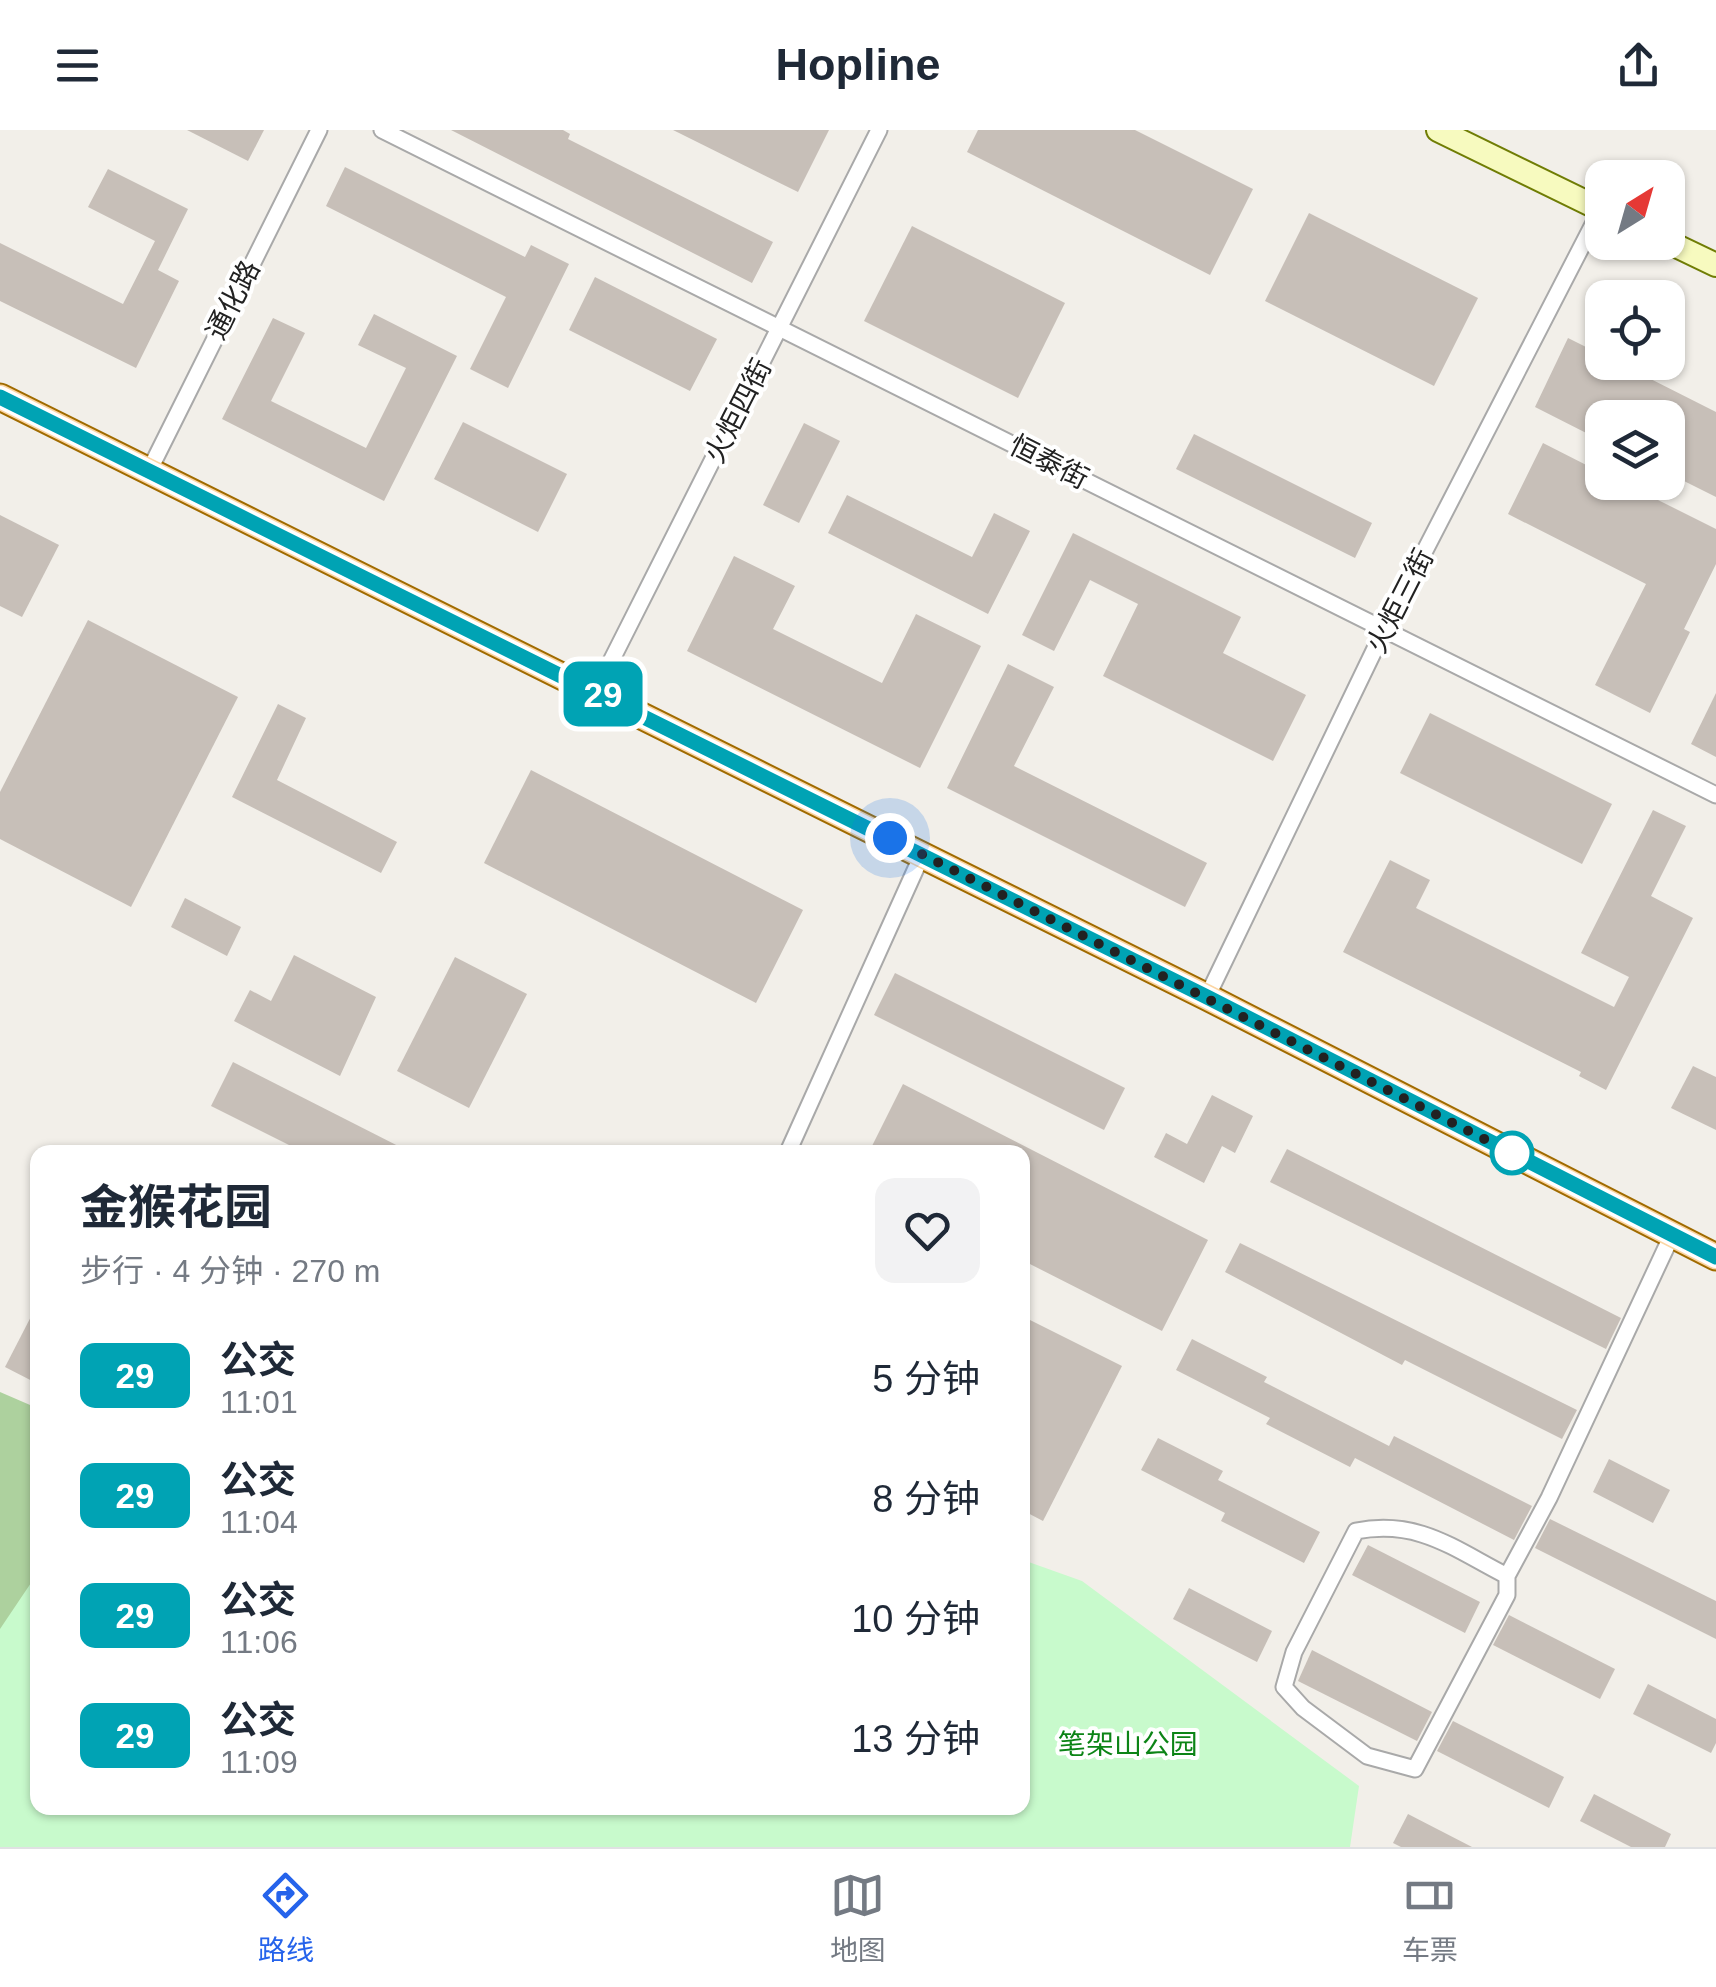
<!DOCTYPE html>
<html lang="zh">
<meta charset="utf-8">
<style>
body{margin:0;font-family:Helvetica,"Noto Sans SC",sans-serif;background:#f2f2f3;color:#1f2937;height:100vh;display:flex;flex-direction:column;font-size:38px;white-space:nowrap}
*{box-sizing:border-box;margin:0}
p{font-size:32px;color:#747a83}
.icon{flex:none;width:55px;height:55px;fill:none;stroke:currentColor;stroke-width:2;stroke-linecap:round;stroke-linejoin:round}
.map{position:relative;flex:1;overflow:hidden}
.details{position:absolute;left:30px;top:1015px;width:1000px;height:670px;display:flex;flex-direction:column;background:#fff;border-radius:20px;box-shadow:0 2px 8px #0004}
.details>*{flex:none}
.badge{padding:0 20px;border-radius:15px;font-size:35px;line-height:65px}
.needle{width:65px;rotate:37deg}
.tools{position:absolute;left:1585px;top:30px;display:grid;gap:20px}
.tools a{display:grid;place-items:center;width:100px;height:100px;border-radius:20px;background:#fff;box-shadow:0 2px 8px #0004;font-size:50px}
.you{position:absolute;width:50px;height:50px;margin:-25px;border:8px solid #fff;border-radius:50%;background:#1a73e8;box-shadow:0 0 0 15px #1a73e833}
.map>.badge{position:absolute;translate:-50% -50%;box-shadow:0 0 0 5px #fff}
.round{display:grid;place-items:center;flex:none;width:105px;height:105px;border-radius:20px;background:#f2f2f3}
.head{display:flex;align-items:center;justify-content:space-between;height:170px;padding:0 50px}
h1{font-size:48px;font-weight:700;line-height:75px}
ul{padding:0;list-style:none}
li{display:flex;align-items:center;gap:30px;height:120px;padding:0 50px}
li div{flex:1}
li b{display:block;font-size:38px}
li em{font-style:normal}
li .badge{min-width:110px;font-weight:700;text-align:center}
header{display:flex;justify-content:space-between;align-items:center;height:130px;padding:0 50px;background:#fff;font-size:45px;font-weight:700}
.tabs{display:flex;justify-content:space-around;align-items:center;height:140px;border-top:2px solid #e0e1e3;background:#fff;font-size:28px;color:#747a83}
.tabs a{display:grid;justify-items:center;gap:5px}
.tabs .selected{color:#2563eb}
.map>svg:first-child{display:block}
.forest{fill:#add19e}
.park{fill:#c8facc}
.building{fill:#c7bfb8}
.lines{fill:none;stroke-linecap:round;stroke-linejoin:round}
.street-casing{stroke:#a9a9a9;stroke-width:19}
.secondary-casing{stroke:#707d05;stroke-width:26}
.primary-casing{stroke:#a06b00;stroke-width:29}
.street{stroke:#fff;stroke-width:15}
.secondary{stroke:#f7fabf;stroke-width:22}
.primary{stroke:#fcd6a4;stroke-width:25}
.line-casing{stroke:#fff;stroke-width:22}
.line{stroke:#00a3b4;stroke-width:15}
.walk{stroke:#222;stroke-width:10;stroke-dasharray:0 18}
.stop-dot{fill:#fff;stroke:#00a3b4;stroke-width:5}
.labels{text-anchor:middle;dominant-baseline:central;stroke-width:8;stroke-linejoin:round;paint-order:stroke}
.street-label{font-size:28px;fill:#222;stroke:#fff}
.park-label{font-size:28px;fill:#0c8416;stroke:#fff}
</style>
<header><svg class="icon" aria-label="menu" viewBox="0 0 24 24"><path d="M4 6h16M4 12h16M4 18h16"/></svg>Hopline<svg class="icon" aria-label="share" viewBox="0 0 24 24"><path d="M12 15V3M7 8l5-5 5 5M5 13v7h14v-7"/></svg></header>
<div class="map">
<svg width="1716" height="1717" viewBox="0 0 1716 1717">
<rect width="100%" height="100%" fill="#f2efe9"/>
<polygon class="forest" points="0,1262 37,1278 37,1610 0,1595"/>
<polygon class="park" points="1023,1430 1082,1451 1359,1656 1350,1717 0,1717 0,1499 37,1444 38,1678 1022,1678"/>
<g class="building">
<polygon points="187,0 264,0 248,31"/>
<polygon points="451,0 563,0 570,4 568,9 773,112 752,153"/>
<polygon points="673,0 829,0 798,62"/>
<polygon points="978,0 1135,0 1253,59 1210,145 967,22"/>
<polygon points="345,37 525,127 531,115 569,134 508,258 470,239 506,167 326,76"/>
<polygon points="108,39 188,79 158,140 179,151 136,238 0,171 0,113 123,174 155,111 88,77"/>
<polygon points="1309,83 1478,168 1434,256 1265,171"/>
<polygon points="912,96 1065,173 1018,268 864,191"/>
<polygon points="595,147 717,209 690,261 569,200"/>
<polygon points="374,184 457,226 384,371 222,289 273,188 305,203 271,271 366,318 406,238 358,215"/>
<polygon points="1568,208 1602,225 1602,232 1617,232 1716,282 1716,367 1668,343 1668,288 1602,288 1602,311 1535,277"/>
<polygon points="463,292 567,344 538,402 434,349"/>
<polygon points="804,293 840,311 799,393 763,375"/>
<polygon points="1194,304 1372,393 1355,428 1176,339"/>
<polygon points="1543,313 1602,343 1602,352 1622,352 1716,399 1716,434 1684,499 1690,502 1650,583 1595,555 1646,454 1508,384"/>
<polygon points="847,365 972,427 994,383 1030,401 988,484 828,403"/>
<polygon points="0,385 59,415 22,487 0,476"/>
<polygon points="1073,403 1241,487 1223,523 1306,565 1273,631 1103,546 1138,474 1090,450 1054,521 1022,505"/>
<polygon points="734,426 795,456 773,499 882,553 916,484 981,516 920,638 687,521"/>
<polygon points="88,490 238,567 131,777 0,709 0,662"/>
<polygon points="1008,534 1054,557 1014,636 1207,733 1185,777 947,658"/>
<polygon points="1716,563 1716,627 1691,614"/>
<polygon points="278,574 306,588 277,650 397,712 381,743 232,667"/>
<polygon points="1430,583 1612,674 1582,734 1400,643"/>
<polygon points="531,640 803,780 756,873 484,733"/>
<polygon points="1653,680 1686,696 1651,766 1693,788 1606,960 1579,946 1581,942 1343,822 1390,730 1430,750 1416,778 1614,877 1629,847 1581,823"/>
<polygon points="185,768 241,797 227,826 171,797"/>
<polygon points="294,825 376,867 340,946 234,891 250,860 271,871"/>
<polygon points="455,827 527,864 469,978 397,941"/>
<polygon points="895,843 1125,958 1104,1000 874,885"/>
<polygon points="233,932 410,1022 303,1022 211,976"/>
<polygon points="1693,936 1716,947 1716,1000 1671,978"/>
<polygon points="903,954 1208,1110 1162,1201 1022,1130 1022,1022 869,1022"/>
<polygon points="1212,965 1253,986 1235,1023 1222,1016 1204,1053 1154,1027 1166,1003 1187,1014"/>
<polygon points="1287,1019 1621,1188 1606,1219 1270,1052"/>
<polygon points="1240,1113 1577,1280 1562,1309 1405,1230 1402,1235 1225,1142"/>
<polygon points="38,1173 38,1254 5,1237"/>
<polygon points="1022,1186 1122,1236 1043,1391 1022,1380"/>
<polygon points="1192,1209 1267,1247 1264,1252 1389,1316 1394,1306 1532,1376 1514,1410 1355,1328 1350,1337 1266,1294 1270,1288 1176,1240"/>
<polygon points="1158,1308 1223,1341 1218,1350 1320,1402 1304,1433 1221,1391 1225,1383 1141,1340"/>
<polygon points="1609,1329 1670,1360 1653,1393 1593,1362"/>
<polygon points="1550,1389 1716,1471 1716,1509 1535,1418"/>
<polygon points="1368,1415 1480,1472 1465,1503 1352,1445"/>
<polygon points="1189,1458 1272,1501 1257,1532 1173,1489"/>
<polygon points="1509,1485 1615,1539 1600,1569 1493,1515"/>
<polygon points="1312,1520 1432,1582 1417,1611 1298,1551"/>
<polygon points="1648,1554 1716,1589 1716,1613 1711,1623 1633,1584"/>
<polygon points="1453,1591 1564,1647 1549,1678 1437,1621"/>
<polygon points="1594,1664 1671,1704 1665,1717 1631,1717 1580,1691"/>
<polygon points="1408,1684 1472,1717 1401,1717 1393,1713"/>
</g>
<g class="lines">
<defs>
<g id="street">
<polyline points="382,0 1716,665"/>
<polyline points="149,341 319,0"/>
<polyline points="596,561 879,0"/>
<polyline points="1207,867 1384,500 1601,79"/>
<polyline points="788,1022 922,725"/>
<path d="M1507,1446c-53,-27 -88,-57 -151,-45l-62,121 -10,35 19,21 64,48 48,13 92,-174v-19l42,-78 123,-263"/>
</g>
<g id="secondary">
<polyline points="1438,0 1602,80"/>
<polyline points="1668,112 1716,135"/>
</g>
<polyline id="primary" points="0,267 1207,867 1716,1127"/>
</defs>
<use href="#street" class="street-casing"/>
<use href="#secondary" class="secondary-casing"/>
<use href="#primary" class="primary-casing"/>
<use href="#street" class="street"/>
<use href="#secondary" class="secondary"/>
<use href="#primary" class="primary"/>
</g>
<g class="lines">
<defs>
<polyline id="line" points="0,267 1207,867 1716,1127"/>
</defs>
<use href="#line" class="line-casing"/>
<use href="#line" class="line"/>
<polyline class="walk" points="890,708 1512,1023"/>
</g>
<circle class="stop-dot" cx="1512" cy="1023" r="20"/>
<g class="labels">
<g class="street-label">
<text transform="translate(233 170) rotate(-63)">通化路</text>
<text transform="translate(738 281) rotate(-63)">火炬四街</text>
<text transform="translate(1049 332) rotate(27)">恒泰街</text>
<text transform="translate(1400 471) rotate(-63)">火炬三街</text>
</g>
<g class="park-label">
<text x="1128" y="1614">笔架山公园</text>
</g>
</g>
</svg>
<div class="tools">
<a><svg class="needle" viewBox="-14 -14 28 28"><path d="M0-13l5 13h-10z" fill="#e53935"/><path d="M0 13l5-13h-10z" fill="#747a83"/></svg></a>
<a><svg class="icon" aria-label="locate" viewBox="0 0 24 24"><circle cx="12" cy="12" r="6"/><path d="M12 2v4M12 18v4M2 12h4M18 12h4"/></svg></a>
<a><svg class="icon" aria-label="layers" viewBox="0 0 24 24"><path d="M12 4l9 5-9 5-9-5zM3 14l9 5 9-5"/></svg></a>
</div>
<div class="you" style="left:890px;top:708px"></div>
<b class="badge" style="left:603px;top:564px;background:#00a3b4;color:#fff">29</b>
<section class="details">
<div class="head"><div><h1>金猴花园</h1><p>步行 · 4 分钟 · 270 m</p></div><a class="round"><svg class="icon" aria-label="heart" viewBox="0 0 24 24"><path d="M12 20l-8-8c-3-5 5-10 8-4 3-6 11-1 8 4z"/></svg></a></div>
<ul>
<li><span class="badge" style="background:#00a3b4;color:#fff">29</span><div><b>公交</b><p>11:01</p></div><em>5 分钟</em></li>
<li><span class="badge" style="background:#00a3b4;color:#fff">29</span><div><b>公交</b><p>11:04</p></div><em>8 分钟</em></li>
<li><span class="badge" style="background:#00a3b4;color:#fff">29</span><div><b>公交</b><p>11:06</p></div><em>10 分钟</em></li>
<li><span class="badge" style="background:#00a3b4;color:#fff">29</span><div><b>公交</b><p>11:09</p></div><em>13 分钟</em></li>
</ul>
</section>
</div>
<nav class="tabs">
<a class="selected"><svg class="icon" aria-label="directions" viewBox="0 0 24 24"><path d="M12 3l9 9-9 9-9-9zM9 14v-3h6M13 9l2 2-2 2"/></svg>路线</a>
<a><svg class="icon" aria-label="map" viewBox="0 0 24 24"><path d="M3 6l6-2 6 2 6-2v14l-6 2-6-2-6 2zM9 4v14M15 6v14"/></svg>地图</a>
<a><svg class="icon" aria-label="tickets" viewBox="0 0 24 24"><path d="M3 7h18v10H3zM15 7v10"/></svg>车票</a>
</nav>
